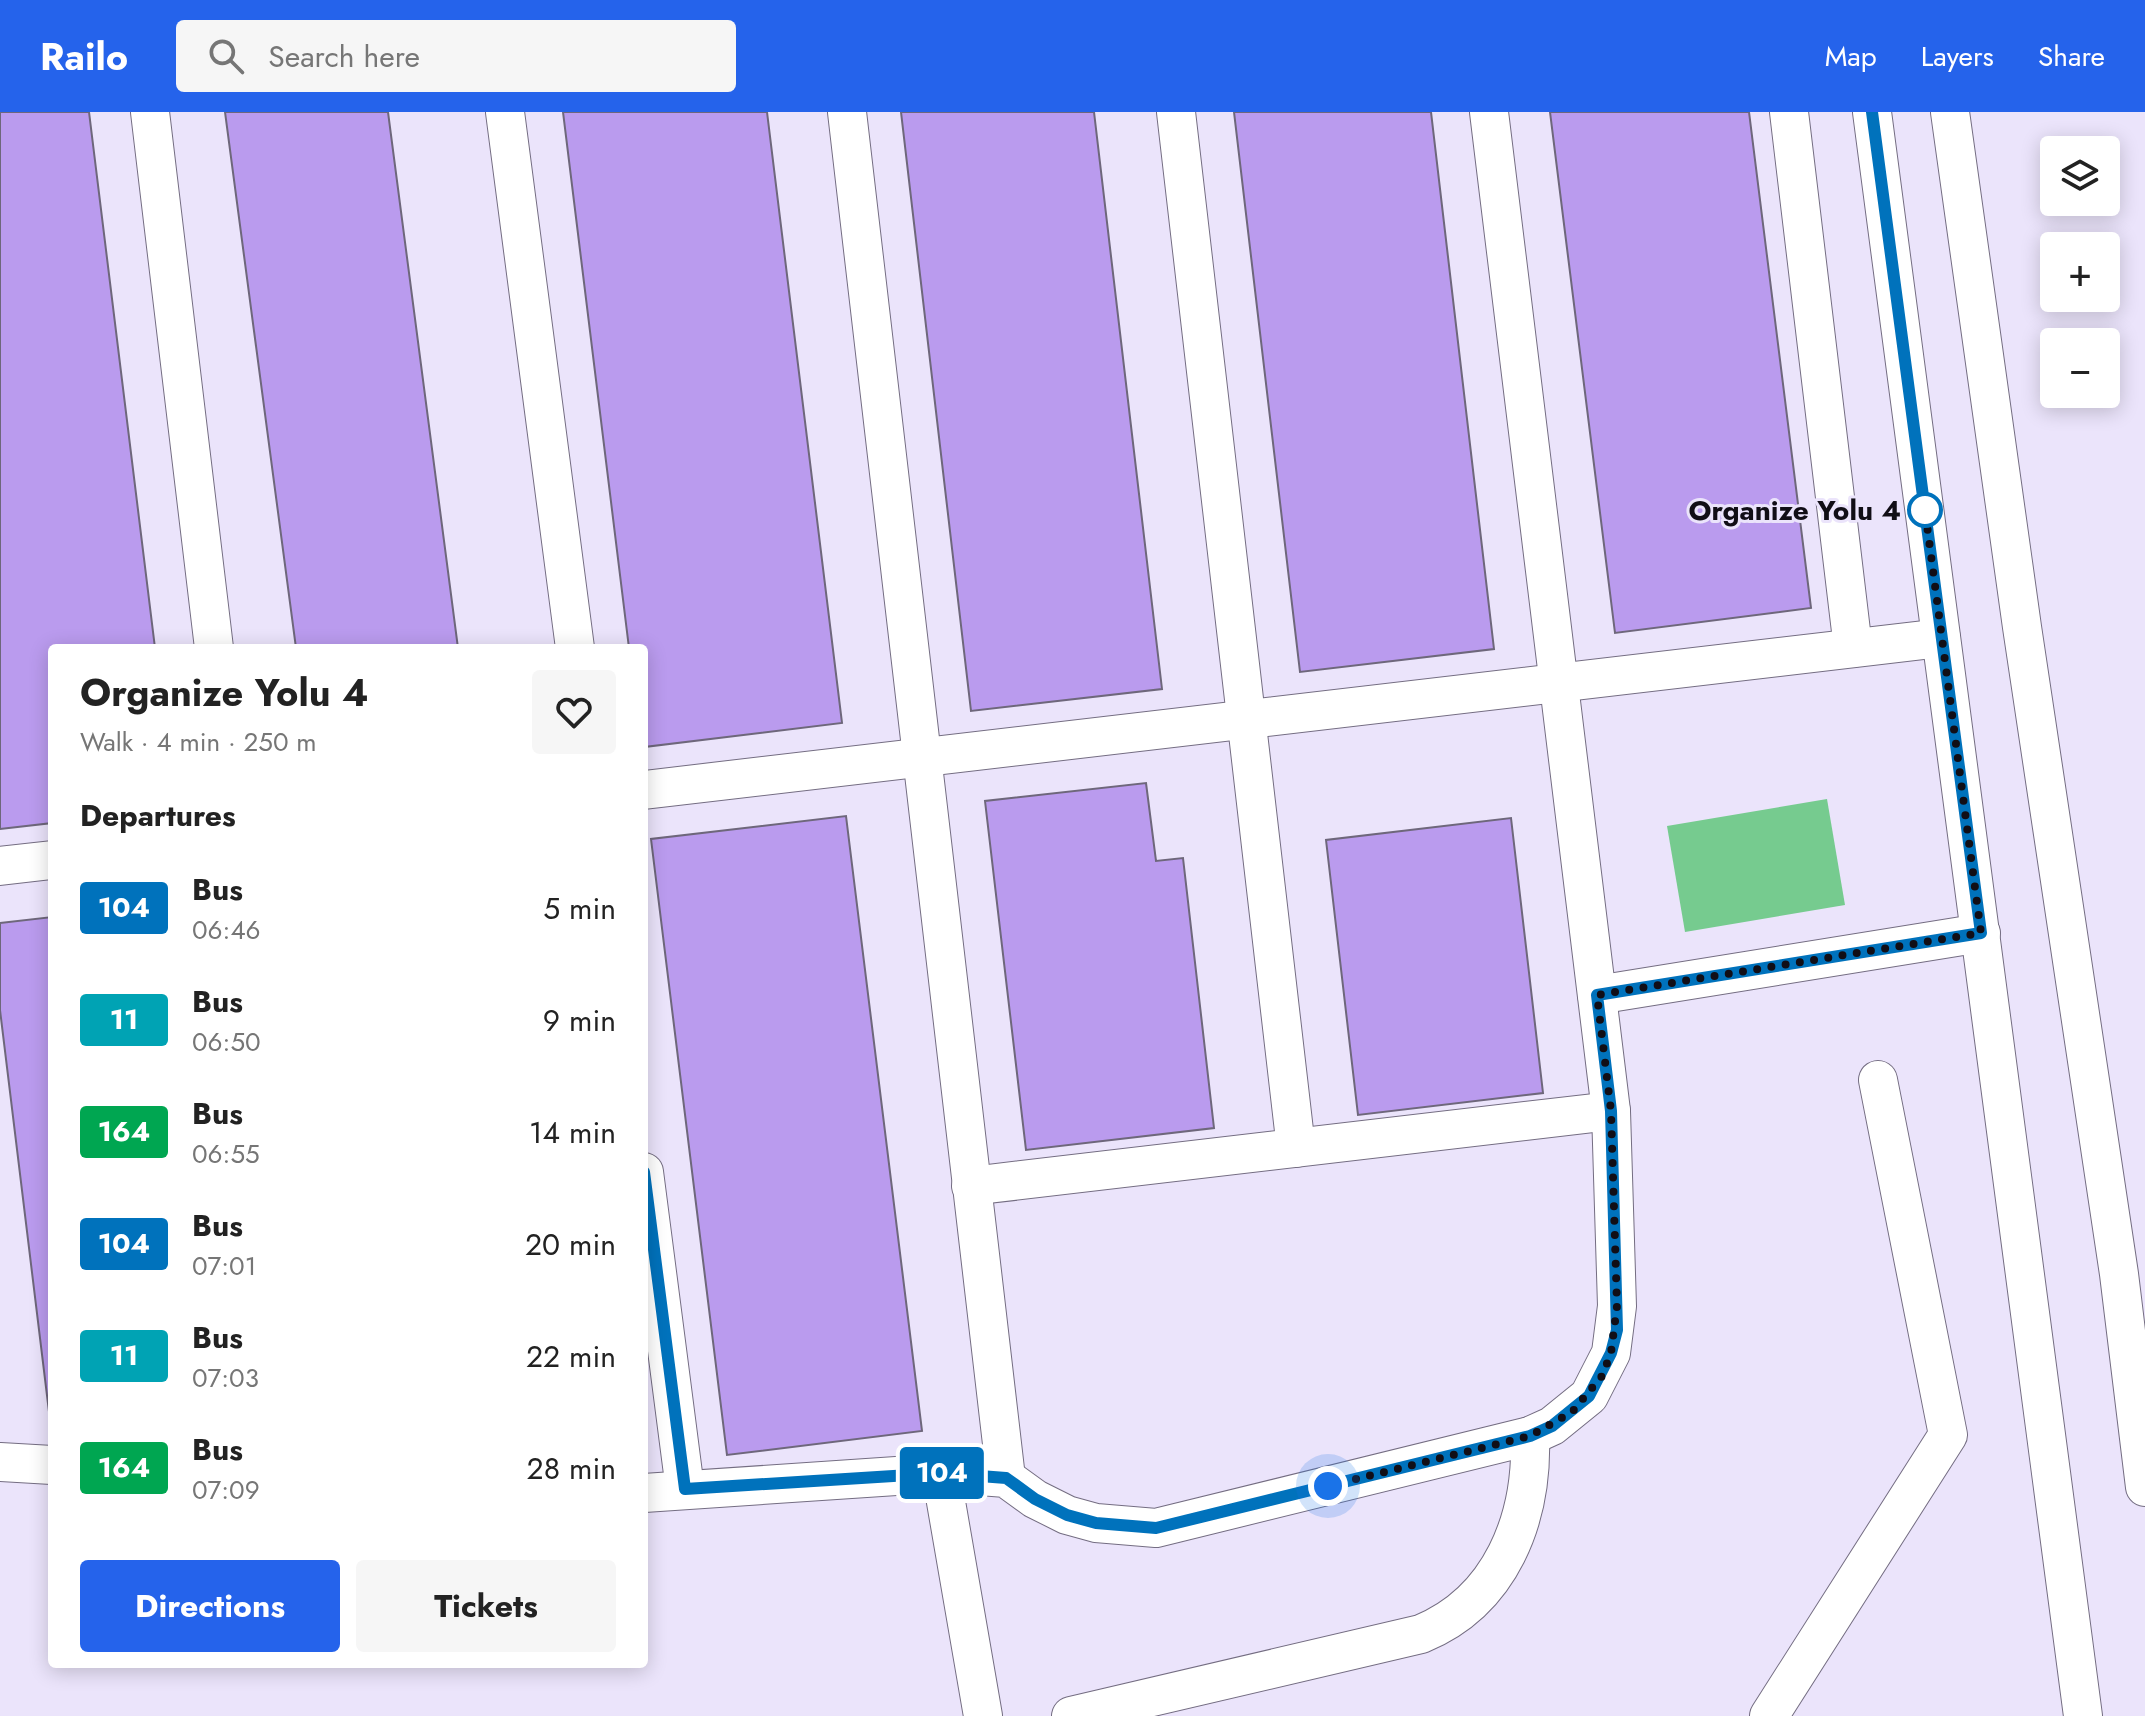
<!DOCTYPE html>
<meta charset="utf-8">
<style>
body{margin:0;font-family:Jost,sans-serif;background:#f6f6f6;color:#222;height:100vh;display:flex;flex-direction:column;font-size:30px;white-space:nowrap}
*{box-sizing:border-box;margin:0}
p{font-size:26px;color:#767676}
.icon{flex:none;width:44px;height:44px;fill:none;stroke:currentColor;stroke-width:2;stroke-linecap:round;stroke-linejoin:round}
.map{position:relative;flex:1;overflow:hidden}
.details{position:absolute;left:48px;top:532px;width:600px;height:1024px;display:flex;flex-direction:column;background:#fff;border-radius:8px;box-shadow:0 4px 20px #0003}
.details>*{flex:none}
.badge{padding:0 16px;border-radius:6px;font-size:28px;line-height:52px}
.tools{position:absolute;left:2040px;top:24px;display:grid;gap:16px}
.tools a{display:grid;place-items:center;width:80px;height:80px;border-radius:8px;background:#fff;box-shadow:0 4px 20px #0003;font-size:40px}
.you{position:absolute;width:40px;height:40px;margin:-20px;border:6px solid #fff;border-radius:50%;background:#1a73e8;box-shadow:0 0 0 12px #1a73e833}
.map>.badge{position:absolute;translate:-50% -50%;box-shadow:0 0 0 4px #fff}
h2{padding:0 32px;font-size:30px;line-height:72px}
.round{display:grid;place-items:center;flex:none;width:84px;height:84px;border-radius:8px;background:#f6f6f6}
.head{display:flex;align-items:center;justify-content:space-between;height:136px;padding:0 32px}
h1{font-size:38px;font-weight:700;line-height:60px}
.primary-button{display:flex;gap:16px;margin-top:auto;padding:16px 32px}
.primary-button a{flex:1;height:92px;border-radius:8px;background:#2563eb;color:#fff;font-size:32px;font-weight:700;line-height:92px;text-align:center}
.primary-button a+a{background:#f6f6f6;color:#222}
ul{padding:0;list-style:none}
li{display:flex;align-items:center;gap:24px;height:112px;padding:0 32px}
li div{flex:1}
li b{display:block;font-size:30px}
li em{font-style:normal}
li .badge{min-width:88px;font-weight:700;text-align:center}
header{display:flex;align-items:center;gap:48px;box-sizing:border-box;height:112px;padding:0 40px;background:#2563eb;color:#fff}
header strong{font-size:38px}
nav{display:flex;gap:44px;margin-inline-start:auto;font-size:28px}
.search{width:560px;height:72px;background:#f6f6f6;display:flex;align-items:center;gap:20px;box-sizing:border-box;padding:0 28px;border-radius:8px;color:#767676;font-size:30px}
.map>svg:first-child{display:block}
.green{fill:#76cb8f}
.building{fill:#ba9bee;stroke:#6e677b;stroke-width:2}
.lines{fill:none;stroke-linecap:round;stroke-linejoin:round}
.minor-casing{stroke:#746d82;stroke-width:40}
.minor{stroke:#fff;stroke-width:38}
.line-casing{stroke:#fff;stroke-width:18}
.line{stroke:#0072bc;stroke-width:12}
.walk{stroke:#110e16;stroke-width:8;stroke-dasharray:0 14.4}
.stop-dot{fill:#fff;stroke:#0072bc;stroke-width:4}
.labels{text-anchor:middle;dominant-baseline:central;stroke-width:6;stroke-linejoin:round;paint-order:stroke}
.stop-label{font-size:28px;font-weight:bold;fill:#110e16;stroke:#ebe4fb;text-anchor:end}
</style>
<header>
<strong>Railo</strong>
<div class="search"><svg class="icon" aria-label="search" viewBox="0 0 24 24"><circle cx="10" cy="10" r="6"/><path d="M15 15l6 6"/></svg>Search here</div>
<nav><a>Map</a><a>Layers</a><a>Share</a></nav>
</header>
<div class="map">
<svg width="2145" height="1604" viewBox="0 0 2145 1604">
<rect width="100%" height="100%" fill="#ebe4fb"/>
<polygon class="green" points="1827,687 1845,793 1685,820 1667,714"/>
<g class="building">
<polygon points="0,0 89,0 155,536 52,536 52,711 0,717"/>
<polygon points="225,0 388,0 458,536 296,536"/>
<polygon points="563,0 767,0 842,611 644,635 644,536 629,536"/>
<polygon points="901,0 1094,0 1162,577 971,599"/>
<polygon points="1234,0 1431,0 1494,537 1300,560"/>
<polygon points="1550,0 1749,0 1811,496 1615,521"/>
<polygon points="1146,671 1156,749 1183,746 1214,1016 1026,1038 985,689"/>
<polygon points="846,704 922,1319 727,1343 651,727"/>
<polygon points="1511,706 1543,981 1358,1003 1326,728"/>
<polygon points="52,805 52,1308 50,1308 0,898 0,811"/>
</g>
<g class="lines">
<defs>
<g id="minor">
<polyline points="150,0 214,536"/>
<polyline points="505,0 575,536"/>
<polyline points="847,0 1006,1366"/>
<polyline points="1176,0 1296,1036"/>
<polyline points="1789,0 1853,536"/>
<polyline points="1872,0 2083,1604"/>
<polyline points="1950,0 2022,515 2119,1162 2145,1375"/>
<polyline points="644,678 1941,526"/>
<polyline points="0,754 52,748"/>
<polyline points="1597,883 1981,821"/>
<polyline points="644,1060 685,1377"/>
<polyline points="971,1074 1611,999"/>
<polyline points="0,1350 52,1353"/>
<polyline points="941,1361 983,1604"/>
<polyline points="644,1381 941,1361 1006,1366 1035,1387 1067,1403 1096,1411 1156,1416 1530,1324 1552,1314 1589,1284 1611,1241 1617,1194 1611,999 1489,0"/>
<path d="M1071,1604l350,-82c80,-33 112,-115 109,-198"/>
<polyline points="1769,1604 1948,1323 1878,968"/>
</g>
</defs>
<use href="#minor" class="minor-casing"/>
<use href="#minor" class="minor"/>
</g>
<g class="lines">
<defs>
<polyline id="line" points="644,1060 685,1377 941,1361 1006,1366 1035,1387 1067,1403 1096,1411 1156,1416 1530,1324 1552,1314 1589,1284 1611,1241 1617,1218 1611,999 1597,883 1981,821 1872,0"/>
</defs>
<use href="#line" class="line-casing"/>
<use href="#line" class="line"/>
<polyline class="walk" points="1328,1374 1530,1324 1572,1300 1602,1264 1611,1241 1617,1194 1611,999 1597,883 1981,821 1925,398"/>
</g>
<circle class="stop-dot" cx="1925" cy="398" r="16"/>
<g class="labels">
<g class="stop-label">
<text x="1901" y="398">Organize Yolu 4</text>
</g>
</g>
</svg>
<div class="tools">
<a><svg class="icon" aria-label="layers" viewBox="0 0 24 24"><path d="M12 4l9 5-9 5-9-5zM3 14l9 5 9-5"/></svg></a>
<a>+</a>
<a>−</a>
</div>
<div class="you" style="left:1328px;top:1374px"></div>
<b class="badge" style="left:942px;top:1361px;background:#0072bc;color:#fff">104</b>
<section class="details">
<div class="head"><div><h1>Organize Yolu 4</h1><p>Walk · 4 min · 250 m</p></div><a class="round"><svg class="icon" aria-label="heart" viewBox="0 0 24 24"><path d="M12 20l-8-8c-3-5 5-10 8-4 3-6 11-1 8 4z"/></svg></a></div>
<h2>Departures</h2>
<ul>
<li><span class="badge" style="background:#0072bc;color:#fff">104</span><div><b>Bus</b><p>06:46</p></div><em>5 min</em></li>
<li><span class="badge" style="background:#00a3b4;color:#fff">11</span><div><b>Bus</b><p>06:50</p></div><em>9 min</em></li>
<li><span class="badge" style="background:#00a651;color:#fff">164</span><div><b>Bus</b><p>06:55</p></div><em>14 min</em></li>
<li><span class="badge" style="background:#0072bc;color:#fff">104</span><div><b>Bus</b><p>07:01</p></div><em>20 min</em></li>
<li><span class="badge" style="background:#00a3b4;color:#fff">11</span><div><b>Bus</b><p>07:03</p></div><em>22 min</em></li>
<li><span class="badge" style="background:#00a651;color:#fff">164</span><div><b>Bus</b><p>07:09</p></div><em>28 min</em></li>
</ul>
<div class="primary-button"><a>Directions</a><a>Tickets</a></div>
</section>
</div>
